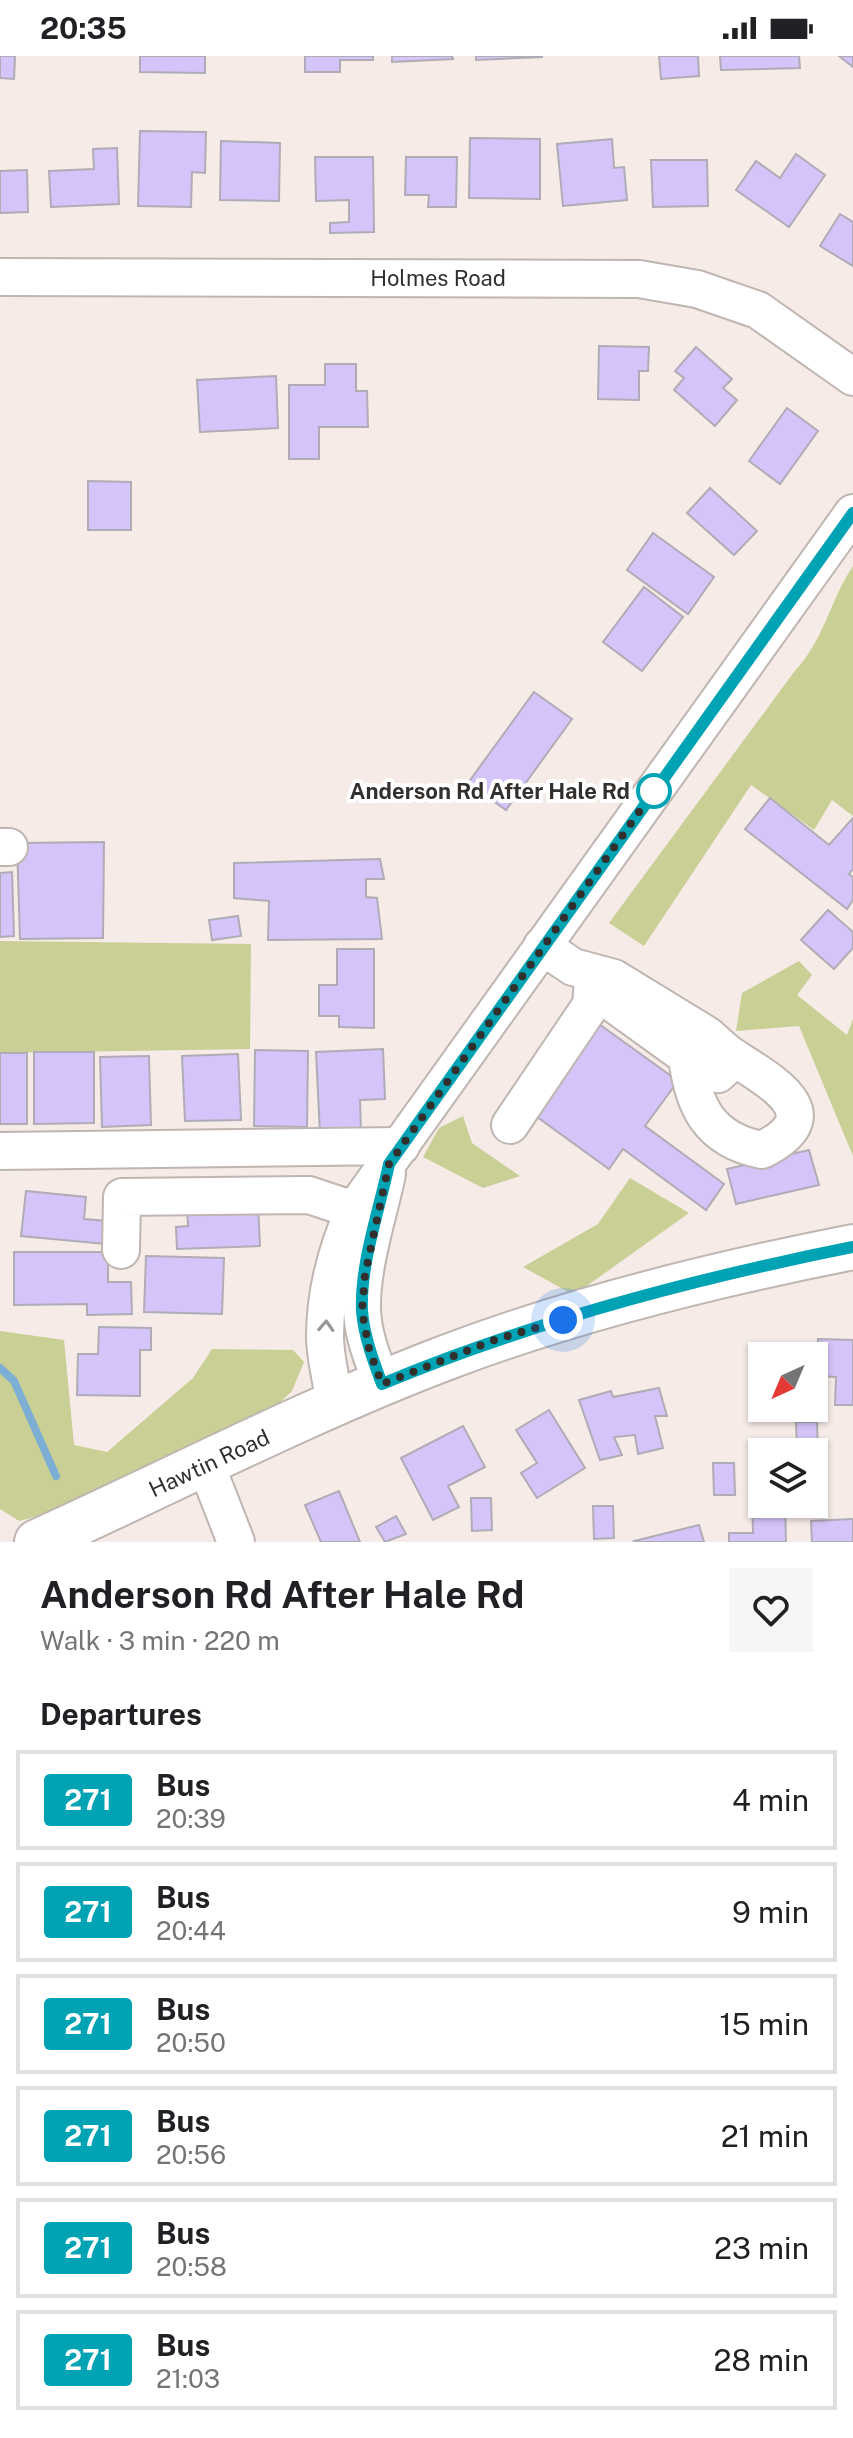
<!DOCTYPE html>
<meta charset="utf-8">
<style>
body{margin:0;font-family:"Public Sans",sans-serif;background:#f6f6f6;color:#202124;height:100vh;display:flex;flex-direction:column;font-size:30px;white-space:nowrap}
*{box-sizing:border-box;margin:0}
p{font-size:26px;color:#757577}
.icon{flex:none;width:44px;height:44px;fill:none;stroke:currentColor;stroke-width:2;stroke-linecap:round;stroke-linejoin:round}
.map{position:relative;height:1486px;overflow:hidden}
.drawer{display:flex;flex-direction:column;background:#fff;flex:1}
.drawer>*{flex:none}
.badge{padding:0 16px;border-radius:6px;font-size:28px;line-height:52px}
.needle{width:52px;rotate:224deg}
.buttons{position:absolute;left:748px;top:1286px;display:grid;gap:16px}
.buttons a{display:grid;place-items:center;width:80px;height:80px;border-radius:0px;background:#fff;box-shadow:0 2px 6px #0004;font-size:40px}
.you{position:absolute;width:40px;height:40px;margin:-20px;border:6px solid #fff;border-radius:50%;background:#1a73e8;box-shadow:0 0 0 12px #1a73e833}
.map>.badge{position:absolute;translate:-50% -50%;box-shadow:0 0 0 4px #fff}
h2{padding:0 40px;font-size:30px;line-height:72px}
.round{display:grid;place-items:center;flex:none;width:84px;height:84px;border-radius:0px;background:#f6f6f6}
.headline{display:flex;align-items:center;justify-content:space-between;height:136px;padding:0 40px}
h1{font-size:38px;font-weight:700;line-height:60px}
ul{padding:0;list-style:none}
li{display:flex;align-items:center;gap:24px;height:100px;margin:0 16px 12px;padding:0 24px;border:4px solid #e0e0e0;border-radius:0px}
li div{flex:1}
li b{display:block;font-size:30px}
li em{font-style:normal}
li .badge{min-width:88px;font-weight:700;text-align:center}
.status{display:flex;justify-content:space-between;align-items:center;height:56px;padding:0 40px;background:#fff;direction:ltr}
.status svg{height:22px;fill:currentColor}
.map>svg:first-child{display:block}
.green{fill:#c9cf95}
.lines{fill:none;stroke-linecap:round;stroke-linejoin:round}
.stream{stroke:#7dafd5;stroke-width:8}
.building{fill:#d5c4fa;stroke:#afacb5;stroke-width:2}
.minor-casing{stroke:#bfb5b1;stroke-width:40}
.major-casing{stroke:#bfb5b1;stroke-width:48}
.minor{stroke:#fff;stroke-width:36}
.major{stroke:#fff;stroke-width:44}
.oneway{stroke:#989796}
.line-casing{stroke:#fff;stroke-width:18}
.line{stroke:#00a3b4;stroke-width:12}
.walk{stroke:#322f2d;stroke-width:8;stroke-dasharray:0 14.4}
.stop-dot{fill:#fff;stroke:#00a3b4;stroke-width:4}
.labels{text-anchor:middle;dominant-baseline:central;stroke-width:8;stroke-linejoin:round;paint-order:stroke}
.street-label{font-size:22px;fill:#322f2d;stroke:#fff}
.stop-label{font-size:22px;font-weight:bold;fill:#322f2d;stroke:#fff;text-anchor:end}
</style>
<div class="status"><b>20:35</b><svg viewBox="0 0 49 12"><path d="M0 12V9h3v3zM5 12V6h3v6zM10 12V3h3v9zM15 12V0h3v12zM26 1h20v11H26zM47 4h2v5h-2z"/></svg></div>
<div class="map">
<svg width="853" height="1486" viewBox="0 0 853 1486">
<rect width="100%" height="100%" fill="#f6ebe6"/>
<g class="green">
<path d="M853,510v250l-21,-16 -18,30 -63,-45 -107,161 -35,-23 185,-251c31,-33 35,-70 59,-106z"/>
<polygon points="0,885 251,888 250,993 0,997"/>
<polygon points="799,905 812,919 797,939 847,979 853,963 853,1100 799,970 736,975 742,937"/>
<polygon points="463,1060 472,1087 520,1120 483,1132 423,1101 439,1072"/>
<polygon points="630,1122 689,1157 574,1239 523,1211 598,1168"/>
<polygon points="0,1275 64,1284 74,1389 107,1396 193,1322 212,1293 293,1294 304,1306 292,1335 276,1350 240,1372 38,1460 19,1465 0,1453"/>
</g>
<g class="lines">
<polyline class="stream" points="0,1312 14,1325 56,1420"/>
</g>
<g class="building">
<polygon points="0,0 15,0 14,23 0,22"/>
<polygon points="140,0 205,0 205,17 140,16"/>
<polygon points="305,0 373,0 373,4 340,4 340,16 305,16"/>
<polygon points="392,0 452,0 453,3 392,6"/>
<polygon points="476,0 542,0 542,1 476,4"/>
<polygon points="659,0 698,0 699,20 661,23"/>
<polygon points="720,0 799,0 800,12 721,14"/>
<polygon points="839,0 853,0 853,11"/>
<polygon points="140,75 206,76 205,117 192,116 191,151 138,150"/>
<polygon points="470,82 540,83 540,143 469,142"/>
<polygon points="612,83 614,112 624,111 627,144 563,150 557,88"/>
<polygon points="221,85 280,87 279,145 220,144"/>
<polygon points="117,92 119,148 51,151 49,115 94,113 93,93"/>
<polygon points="796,98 825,119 789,171 736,134 756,105 780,122"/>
<polygon points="315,101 373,101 374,176 330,177 330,167 349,166 349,144 316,145"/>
<polygon points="406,101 457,101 456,151 428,151 429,139 405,139"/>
<polygon points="651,104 707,104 708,150 653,151"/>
<polygon points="27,114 28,156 0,157 0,115"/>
<polygon points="840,158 853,166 853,210 820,190"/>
<polygon points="599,290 649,291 648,315 639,315 639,344 598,343"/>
<polygon points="696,291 732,323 723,332 737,344 715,370 674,334 684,322 675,315"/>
<polygon points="325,308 356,308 356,335 367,335 368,371 319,371 319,403 289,403 289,329 325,329"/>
<polygon points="276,320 278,372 200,376 197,324"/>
<polygon points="787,352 818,375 780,428 749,405"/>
<polygon points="88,425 131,426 131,474 88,474"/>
<polygon points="710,432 757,475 734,499 687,457"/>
<polygon points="653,477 714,521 688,558 627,514"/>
<polygon points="644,531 683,561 642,615 603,586"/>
<polygon points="534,636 572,663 506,754 468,727"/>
<polygon points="770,742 829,789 853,762 853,813 849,818 853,821 853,844 847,853 745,773"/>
<polygon points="104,786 103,882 20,883 17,787"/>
<polygon points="380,803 384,823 366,823 366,841 377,842 382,883 268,884 269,845 234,842 234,807"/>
<polygon points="12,816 14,880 0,881 0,817"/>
<polygon points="828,854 853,876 853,892 834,913 801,884"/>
<polygon points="238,860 241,880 212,884 209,864"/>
<polygon points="337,893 374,893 374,972 339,971 339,960 319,960 319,929 337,929"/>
<polygon points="599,968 678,1025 645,1070 724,1128 706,1154 623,1093 609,1113 533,1058"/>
<polygon points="383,993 385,1043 360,1044 361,1076 320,1078 316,996"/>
<polygon points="255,994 308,995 307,1071 254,1070"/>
<polygon points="34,996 94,996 94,1067 34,1068"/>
<rect x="0" y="997" width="27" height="71"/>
<polygon points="238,998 241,1064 185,1065 182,1000"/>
<polygon points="149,1000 151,1069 102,1071 100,1001"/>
<polygon points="809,1094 819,1129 736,1148 727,1113"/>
<polygon points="26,1135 86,1141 84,1163 107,1165 105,1188 21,1180"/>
<polygon points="258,1147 260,1190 177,1193 176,1171 188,1170 187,1150"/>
<polygon points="14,1196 108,1196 108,1226 131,1226 132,1258 87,1259 87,1248 14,1249"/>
<polygon points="146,1200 224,1202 222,1258 144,1256"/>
<polygon points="99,1271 151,1272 151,1294 140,1294 140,1340 77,1339 78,1298 98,1298"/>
<polygon points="818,1283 853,1284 853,1349 835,1349 836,1321 817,1320"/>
<polygon points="659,1332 667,1360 655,1360 663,1392 638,1398 635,1379 614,1381 622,1399 600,1404 579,1344 611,1335 613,1341"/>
<polygon points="549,1354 585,1412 537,1442 521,1417 537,1407 516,1374"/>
<polygon points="796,1366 817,1366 818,1398 797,1396"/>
<polygon points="463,1370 485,1411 448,1430 459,1451 433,1464 401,1402"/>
<polygon points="713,1407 734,1407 735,1439 714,1439"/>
<polygon points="814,1413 819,1413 820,1445 814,1445"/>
<polygon points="339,1435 360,1486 321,1486 305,1449"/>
<polygon points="752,1436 762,1436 762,1448 785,1448 786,1486 729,1486 729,1477 753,1477"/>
<polygon points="471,1442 491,1442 492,1474 472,1475"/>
<polygon points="593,1450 613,1450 614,1482 594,1483"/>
<polygon points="396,1460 406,1478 385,1486 376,1471"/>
<polygon points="853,1463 853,1486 812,1486 811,1465"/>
<polygon points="699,1469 704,1486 635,1486 634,1485"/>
</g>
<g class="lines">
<defs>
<g id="minor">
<polyline points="0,221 639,223 697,233 758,254 853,321"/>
<polyline points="0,791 9,791"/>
<polyline points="542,890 573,911 614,922 707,979 726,996 728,1009 718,1018 704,1013 600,938 590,917"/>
<path d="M687,1001c6,49 22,83 75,93 76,-38 1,-72 -36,-98"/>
<polyline points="510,1069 591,949 593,924"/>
<polyline points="0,1095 401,1090"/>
<polyline points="121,1194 122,1141 309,1139 354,1154"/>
<path d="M382,1328c-9,-24 -19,-48 -20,-74 -1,-44 16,-93 25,-136"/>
<path d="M335,1348c-3,-22 -10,-46 -10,-68 0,-43 12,-87 29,-126l499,-697"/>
<polyline points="206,1409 236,1486"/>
</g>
<path id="major" d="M37,1486c135,-61 269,-131 408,-184 131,-50 271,-84 408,-111"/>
</defs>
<use href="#minor" class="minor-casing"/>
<use href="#major" class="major-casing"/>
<use href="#minor" class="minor"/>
<use href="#major" class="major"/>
</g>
<defs><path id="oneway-chevron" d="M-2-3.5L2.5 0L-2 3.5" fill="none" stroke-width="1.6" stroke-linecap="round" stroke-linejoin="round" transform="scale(2)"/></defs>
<use class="oneway" href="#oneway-chevron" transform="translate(326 1270) rotate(-87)"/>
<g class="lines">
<defs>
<path id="line" d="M853,457l-464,651c-10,47 -29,100 -27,147 2,25 11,49 20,73 151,-63 310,-105 471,-137"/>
</defs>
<use href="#line" class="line-casing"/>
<use href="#line" class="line"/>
<polyline class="walk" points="563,1264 497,1283 382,1328 369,1293 362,1255 365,1219 389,1108 654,735"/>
</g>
<circle class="stop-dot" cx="654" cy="735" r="16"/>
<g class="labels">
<g class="street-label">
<text x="438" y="222">Holmes Road</text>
<text transform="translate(209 1407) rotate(-25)">Hawtin Road</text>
</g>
<g class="stop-label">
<text x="630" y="735">Anderson Rd After Hale Rd</text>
</g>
</g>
</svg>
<div class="buttons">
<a><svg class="needle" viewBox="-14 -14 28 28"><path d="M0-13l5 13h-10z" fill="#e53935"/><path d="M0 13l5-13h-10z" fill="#757577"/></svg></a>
<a><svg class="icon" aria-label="layers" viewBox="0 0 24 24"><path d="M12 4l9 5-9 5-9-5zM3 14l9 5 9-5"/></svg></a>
</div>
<div class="you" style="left:563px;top:1264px"></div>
</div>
<section class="drawer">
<div class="headline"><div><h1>Anderson Rd After Hale Rd</h1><p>Walk · 3 min · 220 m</p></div><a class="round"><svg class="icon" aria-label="heart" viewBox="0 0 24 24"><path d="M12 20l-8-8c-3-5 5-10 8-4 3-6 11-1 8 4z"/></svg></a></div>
<h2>Departures</h2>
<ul>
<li><span class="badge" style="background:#00a3b4;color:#fff">271</span><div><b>Bus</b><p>20:39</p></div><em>4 min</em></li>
<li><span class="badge" style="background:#00a3b4;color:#fff">271</span><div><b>Bus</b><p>20:44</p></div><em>9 min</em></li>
<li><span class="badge" style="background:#00a3b4;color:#fff">271</span><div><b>Bus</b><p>20:50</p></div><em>15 min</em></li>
<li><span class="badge" style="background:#00a3b4;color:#fff">271</span><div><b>Bus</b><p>20:56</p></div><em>21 min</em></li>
<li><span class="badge" style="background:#00a3b4;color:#fff">271</span><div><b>Bus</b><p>20:58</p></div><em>23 min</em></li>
<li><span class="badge" style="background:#00a3b4;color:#fff">271</span><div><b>Bus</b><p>21:03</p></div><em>28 min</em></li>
</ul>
</section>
